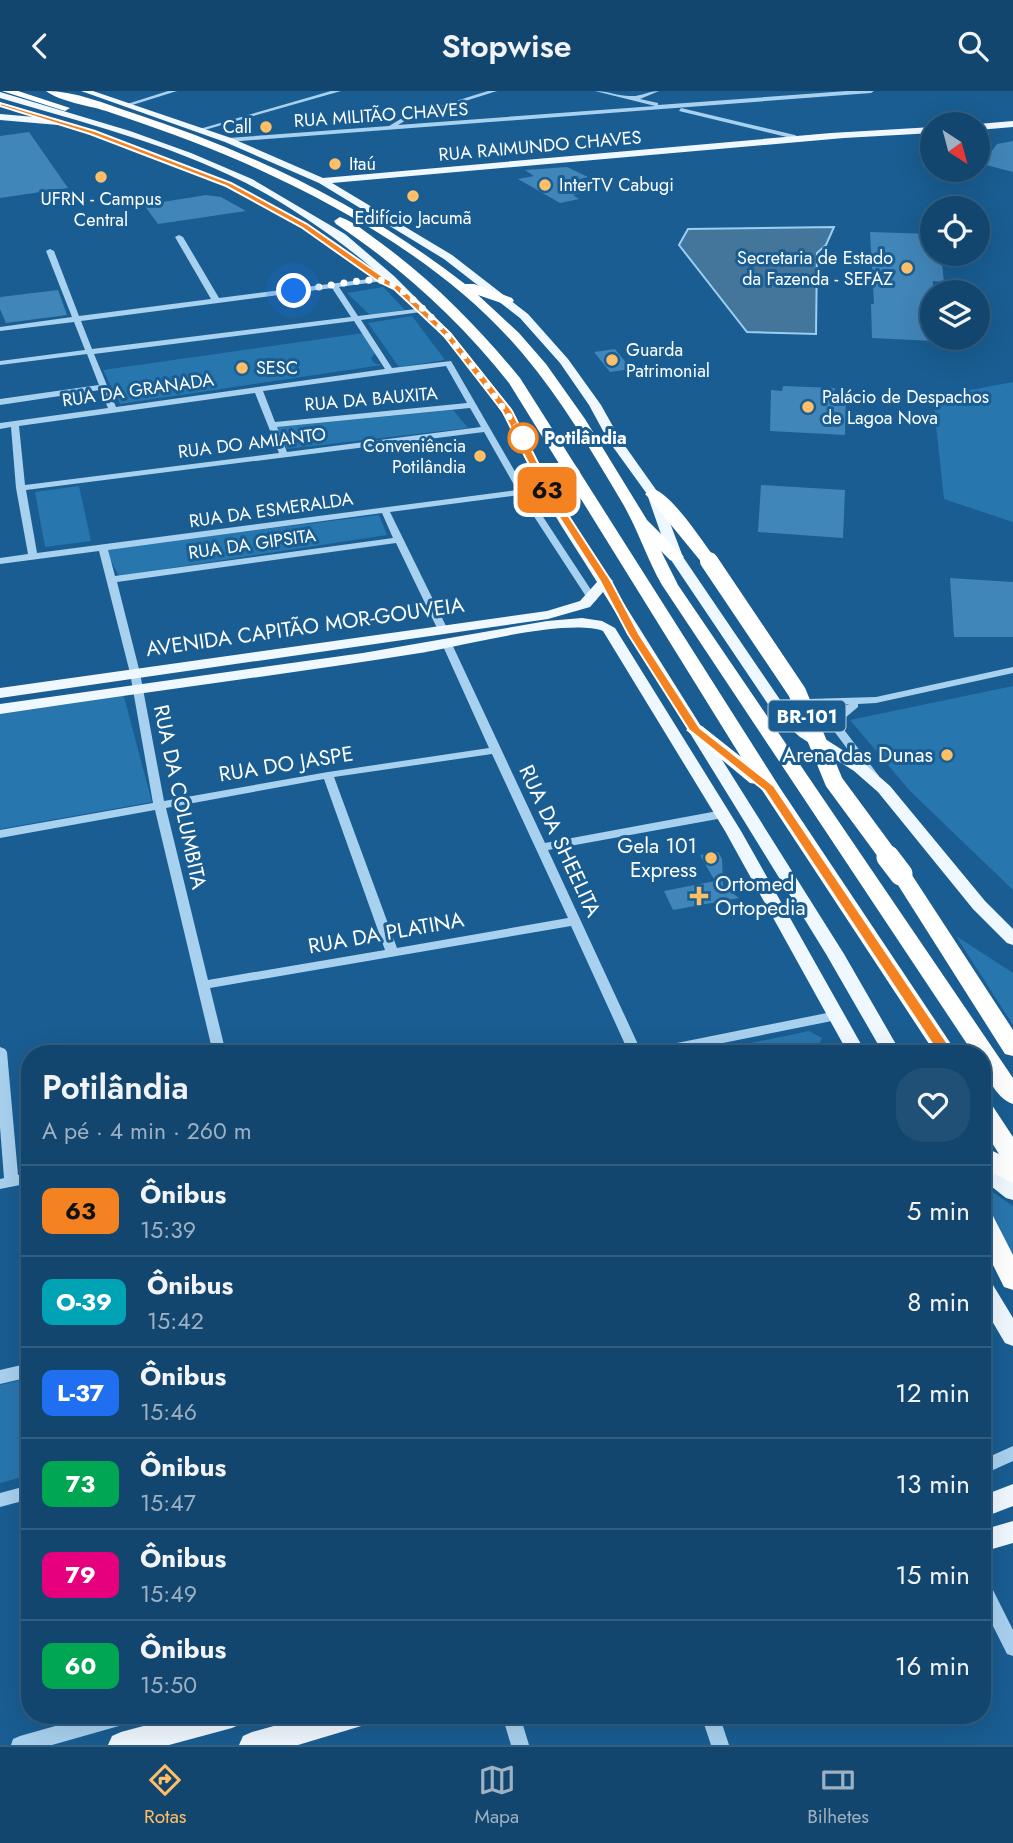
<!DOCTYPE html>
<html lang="pt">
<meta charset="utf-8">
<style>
body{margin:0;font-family:Jost,sans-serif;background:#205076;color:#f1f3f6;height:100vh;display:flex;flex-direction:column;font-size:26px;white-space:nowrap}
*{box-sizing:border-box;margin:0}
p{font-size:23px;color:#9db1c2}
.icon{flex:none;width:38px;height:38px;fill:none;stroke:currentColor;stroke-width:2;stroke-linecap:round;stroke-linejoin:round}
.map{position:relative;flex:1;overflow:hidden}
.details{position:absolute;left:21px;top:954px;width:970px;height:679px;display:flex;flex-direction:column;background:#13466e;border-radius:28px;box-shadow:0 7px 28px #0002,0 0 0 2px #325e81}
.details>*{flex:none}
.badge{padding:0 14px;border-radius:10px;font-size:24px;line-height:46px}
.needle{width:46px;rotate:144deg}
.buttons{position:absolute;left:920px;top:21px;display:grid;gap:14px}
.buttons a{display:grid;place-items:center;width:70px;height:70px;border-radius:50%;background:#13466e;box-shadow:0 7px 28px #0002,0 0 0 2px #325e81;font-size:35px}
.you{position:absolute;width:35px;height:35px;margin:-18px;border:5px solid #fff;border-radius:50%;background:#1a73e8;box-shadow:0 0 0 10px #1a73e833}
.map>.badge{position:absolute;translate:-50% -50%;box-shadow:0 0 0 4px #fff}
.round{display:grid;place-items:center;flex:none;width:74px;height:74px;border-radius:28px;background:#205076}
.summary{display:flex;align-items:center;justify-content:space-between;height:119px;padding:0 21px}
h1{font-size:33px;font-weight:600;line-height:52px}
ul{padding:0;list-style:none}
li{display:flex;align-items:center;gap:21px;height:91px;padding:0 21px;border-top:2px solid #325e81}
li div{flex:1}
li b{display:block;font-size:26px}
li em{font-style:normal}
li .badge{min-width:77px;font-weight:700;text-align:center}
header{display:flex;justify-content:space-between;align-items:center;height:91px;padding:0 21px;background:#13466e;font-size:32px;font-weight:600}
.dock{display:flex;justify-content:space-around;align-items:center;height:98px;border-top:2px solid #325e81;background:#13466e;font-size:19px;color:#9db1c2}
.dock a{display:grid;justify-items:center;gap:4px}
.dock .active{color:#ffbf66}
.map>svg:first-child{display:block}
.green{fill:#2876ae}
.water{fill:#44759a;stroke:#9acef2;stroke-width:2}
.building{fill:#4186b9}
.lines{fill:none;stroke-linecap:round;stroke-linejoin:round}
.minor{fill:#a8d1ef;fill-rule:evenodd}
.major{fill:#f0f8ff;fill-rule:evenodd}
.highway{fill:#fff;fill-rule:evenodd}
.highway-bridge-far1{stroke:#fff;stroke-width:18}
.highway-bridge{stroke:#fff;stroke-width:23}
.line{fill:#f58220;stroke:#fff;stroke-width:2}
.walk{stroke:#fff;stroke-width:7;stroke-dasharray:0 12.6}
.poi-dot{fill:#ffbf66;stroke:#195d92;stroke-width:2.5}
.stop-dot{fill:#fff;stroke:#f58220;stroke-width:3.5}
.labels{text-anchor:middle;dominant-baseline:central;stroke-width:6;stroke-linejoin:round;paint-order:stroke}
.far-street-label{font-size:18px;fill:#fff;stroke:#195d92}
.far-poi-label{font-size:18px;fill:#fff;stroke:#195d92;text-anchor:start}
.far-stop-label{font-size:18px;font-weight:bold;fill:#fff;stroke:#195d92;text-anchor:start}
.shield{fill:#195d92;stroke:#bacede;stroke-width:2}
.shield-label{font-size:19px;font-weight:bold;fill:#fff}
.street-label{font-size:21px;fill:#fff;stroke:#195d92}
.poi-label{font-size:21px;fill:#fff;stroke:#195d92;text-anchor:end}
</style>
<header><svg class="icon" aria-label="back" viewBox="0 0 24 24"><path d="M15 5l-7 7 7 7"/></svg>Stopwise<svg class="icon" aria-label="search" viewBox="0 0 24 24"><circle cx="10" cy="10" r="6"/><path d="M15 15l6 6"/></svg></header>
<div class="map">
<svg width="1013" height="1654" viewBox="0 0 1013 1654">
<rect width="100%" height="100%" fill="#195d92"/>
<g class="green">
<polygon points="383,196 405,219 370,224 347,202"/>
<polygon points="412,225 445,269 399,276 368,232"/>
<polygon points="364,242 376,261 371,267 374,272 382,274 120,313 103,279"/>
<polygon points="1013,291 1013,431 944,408 933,306"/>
<polygon points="453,319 468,337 287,358 277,336"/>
<polygon points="79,395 91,450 45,456 35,401"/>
<polygon points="379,424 387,444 119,485 105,458"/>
<polygon points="1013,595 1013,799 910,700 850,629"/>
<polygon points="123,602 152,711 0,738 0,620"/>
<polygon points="956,845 1013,882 1013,934"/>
<polygon points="809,940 822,947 819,954 779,962 702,962"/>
<polygon points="982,1094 1013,1115 1013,1171 982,1116"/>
<polygon points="30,1287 30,1384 0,1392 0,1294"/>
</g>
<polygon class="water" points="834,136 826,154 817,162 816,243 747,241 679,154 688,138"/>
<g class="building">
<polygon points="29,41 68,97 0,107 0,45"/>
<polygon points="1013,50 1013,81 982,73 997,53"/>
<polygon points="567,76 588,86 572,90 589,100 573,104 579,108 560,112 518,88 534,85 525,79"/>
<polygon points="206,104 221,106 246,120 158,133 144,114"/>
<polygon points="870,141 933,143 933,163 941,163 944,191 933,190 933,250 872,247 871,213 874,213"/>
<polygon points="58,199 67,224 6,232 0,218 0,206"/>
<polygon points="615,258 631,278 610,281 594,261"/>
<polygon points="783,295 835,297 834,303 846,304 845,344 770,340 771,299 782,300"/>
<polygon points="761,394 845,399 843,447 758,441"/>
<polygon points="950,487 1013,491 1013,546 954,546"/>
<polygon points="718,761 722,768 723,795 739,807 673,819 664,800 715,790 700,764"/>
</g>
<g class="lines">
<g class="minor">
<polygon points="168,0 177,0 129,15 124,14"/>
<polygon points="331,0 341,0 201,40 196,39"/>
<path d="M488,0h9l-89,28 -10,6 257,-19 -60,-15c12,0 23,5 35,5 10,1 19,-5 29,-5l-19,8 18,4v2l189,-14h27l-3,2 -643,49 -3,-2 3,-2 161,-12 15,-9z"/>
<polygon points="681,17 795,44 798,46 795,48 679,20"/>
<path d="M179,144l4,2 36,61 174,-22 1,2 -4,2 -51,7 19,29 66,-8v4h-3l-60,8 31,48 59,-7 74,128 21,-3 5,3 -5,3 -18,2 69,105 -2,2h-6l-69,-106 -130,17 57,116 -5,3 -5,-3 -41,-85 -279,39 23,91 24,128 164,-29 161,-24 -47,-104 5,-3 4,1 94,201 178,-33 6,4 -6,4 -175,32 94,203h-13l-58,-127 -361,62 16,65h-13l-58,-243 -155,28v-8l153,-27 -23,-130 -31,-122 -99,13v-6l28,-4 -12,-66 -5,-61 -11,2v-6l108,-15 -8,-18 -100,15v-6l99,-14 -12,-31 -87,11v-4l85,-11 -11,-28 -74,9v-4l72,-10 -26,-66 4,-2 4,2 25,65 132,-17 -36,-62zM332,197l19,29 -259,32 -11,-28zM354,230l31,48 -269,38 -22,-53zM446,275l21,37 -192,19 -12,-31zM255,302l24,60 -254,32 -6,-59zM470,317l11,19 -194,25 -10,-25zM484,341l33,58 -480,63 -11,-63zM382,422l11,25 -278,38 -7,-26zM492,663l76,164 -171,30 -63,-171zM324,688l61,171 -177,30 -42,-172z"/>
<polygon points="1013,576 1013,582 876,612 858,613 858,616 839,632 879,685 873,688 869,687 828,632 835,625 804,636 799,633 800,631 849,613 774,615 769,612 774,609 876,606"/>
<polygon points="837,920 842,922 843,925 842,928 673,962 645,962 647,959 652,957"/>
<polygon points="0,956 5,958 7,961 18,1084 30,1082 30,1092 0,1098 0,1088 4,1087 0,1036"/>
<polygon points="30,1272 30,1286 0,1293 0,1279"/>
<polygon points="1013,1355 1013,1370 982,1384 982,1369"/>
<polygon points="30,1394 30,1408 0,1416 0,1402"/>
<polygon points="982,1487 988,1489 1013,1539 1013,1565 1007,1563 982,1513"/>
<polygon points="94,1624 135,1624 132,1630 126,1633 52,1654 11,1654 13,1648 20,1645"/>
<polygon points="502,1624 520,1624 529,1654 511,1654"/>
<polygon points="701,1624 719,1624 729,1654 711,1654"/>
</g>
<g class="major">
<polygon points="81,0 93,0 231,47 323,87 831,42 933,36 933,42 844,47 332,92 452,164 528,223 568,268 601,314 620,348 659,403 683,466 787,619 811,639 866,674 890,695 985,810 1013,838 1013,854 1007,852 973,818 878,701 854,680 800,646 776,625 669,466 647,403 608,349 589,314 560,272 520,227 444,168 319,92 225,51"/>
<path d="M0,1l130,39 61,22 61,26 93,55 49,42 57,57 60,75 41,81 56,88 5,4 -2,2 233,371 57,99h-18l-57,-99 -223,-362 -13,15 -42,12 -548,79v-10l547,-77 33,-10 17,-19c-19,-31 -41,-62 -58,-95 -13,-24 -23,-53 -38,-76 -61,-93 -157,-177 -255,-228 -77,-39 -164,-61 -246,-85z"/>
<polygon points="0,23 58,28 62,31 58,34 0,29"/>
<polygon points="1013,30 1013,36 978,39 978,33"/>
<path d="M582,527l20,3 13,7 126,203 125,222h-18l-123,-222 -122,-200c-36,-13 -141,15 -183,22 -140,22 -280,40 -420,61v-10l363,-51 184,-32z"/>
<polygon points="982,1069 1013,1090 1013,1109 1006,1107 982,1088"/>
<polygon points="982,1186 990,1189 1013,1227 1013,1255 1005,1252 982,1213"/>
<polygon points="1013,1393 1013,1415 982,1427 982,1405"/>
<polygon points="1013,1430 1013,1452 982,1461 982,1439"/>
<polygon points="184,1624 245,1624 241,1633 232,1637 169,1654 108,1654 112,1645 121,1641"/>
<polygon points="313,1624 372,1624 368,1633 298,1654 239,1654 243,1645 252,1641"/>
</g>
<g class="highway">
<polygon points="2,0 18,0 70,17 65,20"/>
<path d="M46,0c30,0 59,13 87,22 119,39 233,94 332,171h9l38,14 2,3 -7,4 -29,-10 41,38 27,31 39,55 62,101 37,37 -8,5 -6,-2 -9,-9 17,34 335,493v26c-17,-5 -31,-33 -31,-51h-9l-311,-468c-15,-26 -24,-55 -39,-81 -30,-51 -62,-105 -100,-150 -73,-87 -181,-148 -283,-193 -44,-19 -89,-35 -134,-50 -19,-6 -45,-9 -60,-20z"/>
<path d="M340,126c15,5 28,17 41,26 53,39 98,85 139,135l260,410 177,265h-22l-177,-269 -8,-1 -64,-53 9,-6 7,2 39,31 -232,-374c-50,-63 -107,-115 -173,-159l-2,-3z"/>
<path d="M653,398c19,5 49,52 62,69l2,3 -2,3h-12l-55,-67 -3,-3z"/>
<polygon points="901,776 908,778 1013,939 1013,965 1005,963 891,783 894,778"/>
<polygon points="982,1008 990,1011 1013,1046 1013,1092 982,1076 982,1055 999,1063 982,1036"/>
<polygon points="982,1118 991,1121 1013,1164 1013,1199 1004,1196 982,1152"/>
</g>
<polyline class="highway-bridge-far1" points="709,470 797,601 834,691 890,767"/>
<polyline class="highway-bridge" points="888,766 901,783"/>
</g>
<polygon class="line" points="0,12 95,40 231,92 307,133 385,187 400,195 450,242 512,320 551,398 611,490 639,543 700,637 774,695 952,959 954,962 952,966 941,966 765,700 689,639 628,543 600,490 541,398 503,321 444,245 394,198 379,191 301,136 226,95 90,43 0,15"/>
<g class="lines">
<path class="walk" d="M294,200c24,-3 63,-12 86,-11 37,3 127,130 146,163l-3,-5"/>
</g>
<g class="poi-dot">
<circle cx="266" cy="36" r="7"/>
<circle cx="335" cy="73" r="7"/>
<circle cx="101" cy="86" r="7"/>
<circle cx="545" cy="94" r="7"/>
<circle cx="413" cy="105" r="7"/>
<circle cx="907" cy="177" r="7"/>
<circle cx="612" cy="269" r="7"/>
<circle cx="242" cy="277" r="7"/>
<circle cx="808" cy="316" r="7"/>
<circle cx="480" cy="365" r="7"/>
<circle cx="947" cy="664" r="7"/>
<circle cx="711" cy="767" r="7"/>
<path d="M695.5 794.5h7v7h7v7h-7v7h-7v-7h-7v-7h7z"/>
</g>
<circle class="stop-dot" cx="523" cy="347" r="14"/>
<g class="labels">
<g class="far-street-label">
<text transform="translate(381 24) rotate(-4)">RUA MILITÃO CHAVES</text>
<text transform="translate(540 55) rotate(-5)">RUA RAIMUNDO CHAVES</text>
<text transform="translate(138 299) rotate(-8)">RUA DA GRANADA</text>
<text transform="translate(371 308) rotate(-5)">RUA DA BAUXITA</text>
<text transform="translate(252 352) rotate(-7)">RUA DO AMIANTO</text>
<text transform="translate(271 419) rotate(-8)">RUA DA ESMERALDA</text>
<text transform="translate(252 453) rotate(-8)">RUA DA GIPSITA</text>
</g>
<g class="far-poi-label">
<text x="252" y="36" text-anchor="end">Call</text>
<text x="349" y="73">Itaú</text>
<text x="559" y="94">InterTV Cabugi</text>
<text x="101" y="108" text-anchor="middle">UFRN - Campus<tspan x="101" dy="21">Central</tspan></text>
<text x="413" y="127" text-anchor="middle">Edifício Jacumã</text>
<text x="893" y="167" text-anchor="end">Secretaria de Estado<tspan x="893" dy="21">da Fazenda - SEFAZ</tspan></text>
<text x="626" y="259">Guarda<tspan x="626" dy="21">Patrimonial</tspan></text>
<text x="256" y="277">SESC</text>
<text x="822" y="306">Palácio de Despachos<tspan x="822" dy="21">de Lagoa Nova</tspan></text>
<text x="466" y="355" text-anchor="end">Conveniência<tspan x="466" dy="21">Potilândia</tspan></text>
</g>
<g class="far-stop-label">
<text x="544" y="347">Potilândia</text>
</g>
<rect class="shield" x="768.5" y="609.5" width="77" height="31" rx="5"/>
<g class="shield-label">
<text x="807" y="625">BR-101</text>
</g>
<g class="street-label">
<text transform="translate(305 536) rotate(-8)">AVENIDA CAPITÃO MOR-GOUVEIA</text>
<text transform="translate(286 673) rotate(-9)">RUA DO JASPE</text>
<text transform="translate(180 706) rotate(78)">RUA DA COLUMBITA</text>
<text transform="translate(560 750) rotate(65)">RUA DA SHEELITA</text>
<text transform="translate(386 842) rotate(-10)">RUA DA PLATINA</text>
</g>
<g class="poi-label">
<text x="933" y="664">Arena das Dunas</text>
<text x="697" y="755">Gela 101<tspan x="697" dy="24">Express</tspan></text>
<text x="715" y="793" text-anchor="start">Ortomed<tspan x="715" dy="24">Ortopedia</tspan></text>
</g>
</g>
</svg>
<div class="buttons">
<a><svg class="needle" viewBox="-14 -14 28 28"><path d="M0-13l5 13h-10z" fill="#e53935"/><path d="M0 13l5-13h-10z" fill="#9db1c2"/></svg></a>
<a><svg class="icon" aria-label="locate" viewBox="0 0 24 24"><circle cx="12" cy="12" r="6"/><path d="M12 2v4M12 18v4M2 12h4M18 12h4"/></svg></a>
<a><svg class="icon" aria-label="layers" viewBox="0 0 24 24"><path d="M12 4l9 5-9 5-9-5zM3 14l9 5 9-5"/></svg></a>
</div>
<div class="you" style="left:294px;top:200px"></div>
<b class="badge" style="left:547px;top:399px;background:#f58220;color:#111">63</b>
<section class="details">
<div class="summary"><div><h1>Potilândia</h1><p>A pé · 4 min · 260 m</p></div><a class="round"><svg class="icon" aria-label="heart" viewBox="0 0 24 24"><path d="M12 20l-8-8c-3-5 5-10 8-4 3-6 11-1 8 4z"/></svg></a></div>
<ul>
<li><span class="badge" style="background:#f58220;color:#111">63</span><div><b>Ônibus</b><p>15:39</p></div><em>5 min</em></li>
<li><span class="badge" style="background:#00a3b4;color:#fff">O-39</span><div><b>Ônibus</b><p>15:42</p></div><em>8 min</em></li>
<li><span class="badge" style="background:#206ff0;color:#fff">L-37</span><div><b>Ônibus</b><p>15:46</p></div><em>12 min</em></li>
<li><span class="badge" style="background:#00a651;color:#fff">73</span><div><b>Ônibus</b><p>15:47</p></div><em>13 min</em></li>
<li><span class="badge" style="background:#e6007e;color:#fff">79</span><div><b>Ônibus</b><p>15:49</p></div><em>15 min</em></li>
<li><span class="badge" style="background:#00a651;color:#fff">60</span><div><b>Ônibus</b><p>15:50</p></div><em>16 min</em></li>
</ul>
</section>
</div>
<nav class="dock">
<a class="active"><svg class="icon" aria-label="directions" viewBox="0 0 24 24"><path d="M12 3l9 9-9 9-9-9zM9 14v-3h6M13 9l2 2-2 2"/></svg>Rotas</a>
<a><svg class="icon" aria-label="map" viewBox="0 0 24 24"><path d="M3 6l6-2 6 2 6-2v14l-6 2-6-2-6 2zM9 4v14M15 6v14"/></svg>Mapa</a>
<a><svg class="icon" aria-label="tickets" viewBox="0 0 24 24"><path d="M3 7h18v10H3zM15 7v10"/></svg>Bilhetes</a>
</nav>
